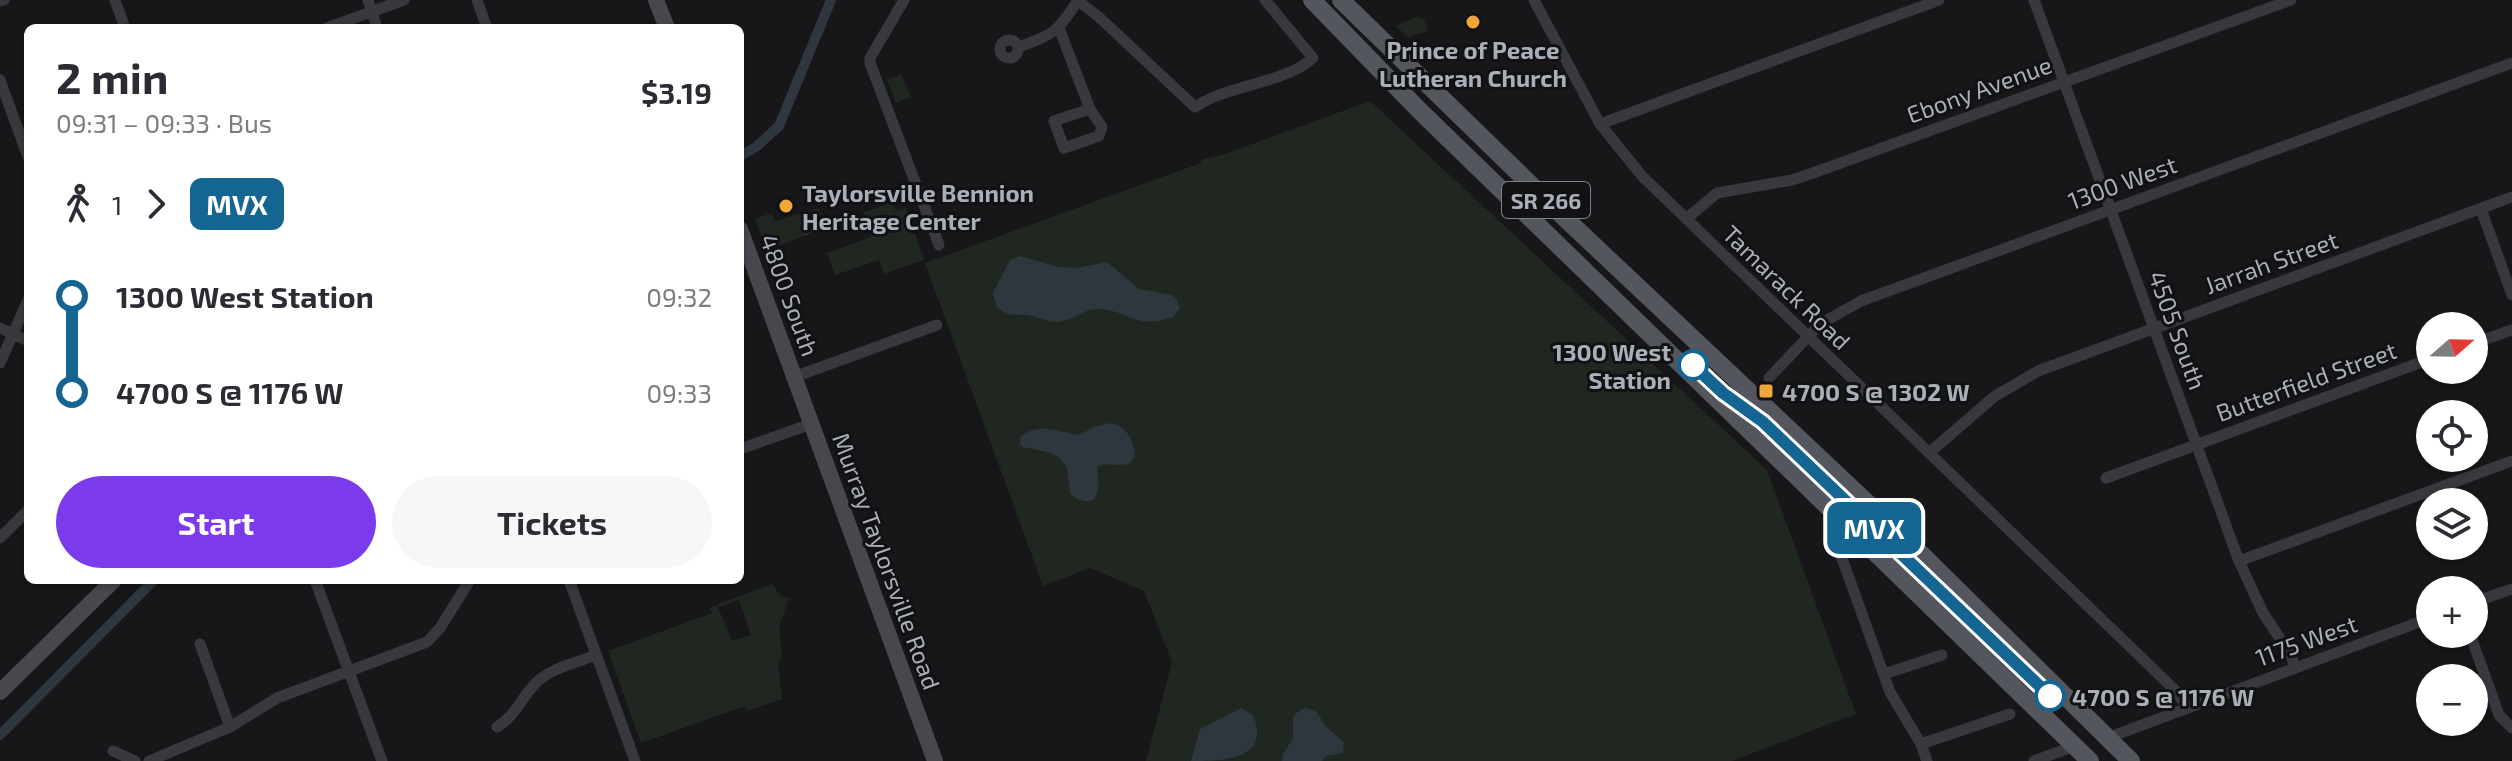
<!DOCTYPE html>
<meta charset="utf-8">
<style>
body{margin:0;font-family:"Exo 2",sans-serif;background:#f7f7f7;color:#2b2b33;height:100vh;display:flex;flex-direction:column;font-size:30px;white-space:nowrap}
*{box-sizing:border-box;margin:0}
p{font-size:26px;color:#7c7c81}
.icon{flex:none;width:44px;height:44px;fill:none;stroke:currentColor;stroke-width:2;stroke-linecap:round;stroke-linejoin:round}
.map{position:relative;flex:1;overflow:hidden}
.details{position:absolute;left:24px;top:24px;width:720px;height:560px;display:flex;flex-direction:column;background:#fff;border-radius:12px;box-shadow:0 2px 6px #0004}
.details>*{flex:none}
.badge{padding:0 16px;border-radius:12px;font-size:28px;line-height:52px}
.needle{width:52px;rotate:70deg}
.fabs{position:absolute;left:2416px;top:312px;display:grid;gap:16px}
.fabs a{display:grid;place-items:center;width:72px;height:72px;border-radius:50%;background:#fff;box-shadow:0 2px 6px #0004;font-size:40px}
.map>.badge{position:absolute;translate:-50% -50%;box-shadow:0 0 0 4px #fff}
.legs{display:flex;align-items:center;gap:12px;height:88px;padding:0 32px;font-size:26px}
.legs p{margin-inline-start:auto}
.summary{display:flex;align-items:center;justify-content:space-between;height:136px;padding:0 32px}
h1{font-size:44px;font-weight:700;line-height:60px}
.primary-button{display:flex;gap:16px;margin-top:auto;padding:16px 32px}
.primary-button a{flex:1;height:92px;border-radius:48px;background:#7c3aed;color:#fff;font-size:32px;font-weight:700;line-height:92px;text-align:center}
.primary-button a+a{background:#f7f7f7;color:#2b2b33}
ul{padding:0 32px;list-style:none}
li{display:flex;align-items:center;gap:28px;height:96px;font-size:30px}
li i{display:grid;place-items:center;width:12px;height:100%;margin:0 10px;background:currentColor}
li i::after{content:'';width:20px;height:20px;margin:-10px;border:6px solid;border-radius:50%;background:#fff}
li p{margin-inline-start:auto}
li:first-child i{background:linear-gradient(#0000 50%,currentColor 0)}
li:last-child i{background:linear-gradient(currentColor 50%,#0000 0)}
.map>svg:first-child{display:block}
.green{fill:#1f2720}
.water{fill:#2d373d}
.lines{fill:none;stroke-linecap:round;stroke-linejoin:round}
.canal{stroke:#2d373d;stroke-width:10}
.street{stroke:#38393e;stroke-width:11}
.secondary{stroke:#46484e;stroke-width:16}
.primary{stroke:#54565d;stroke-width:18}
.line-1-casing{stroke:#fff;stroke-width:18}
.line-1{stroke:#156593;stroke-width:12}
.poi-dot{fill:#efa739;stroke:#121214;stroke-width:3}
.stop-1-dot{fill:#fff;stroke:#156593;stroke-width:4}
.labels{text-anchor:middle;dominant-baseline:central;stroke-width:6;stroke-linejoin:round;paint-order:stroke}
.shield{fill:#121214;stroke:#7c8088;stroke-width:2}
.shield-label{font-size:22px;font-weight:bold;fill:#a9afb9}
.poi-label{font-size:24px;font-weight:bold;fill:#a9afb9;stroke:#121214;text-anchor:start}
.street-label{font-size:24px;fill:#a9afb9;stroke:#121214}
.stop-label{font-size:24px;font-weight:bold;fill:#a9afb9;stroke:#121214;text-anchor:end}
</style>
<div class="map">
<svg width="2512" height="761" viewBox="0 0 2512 761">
<rect width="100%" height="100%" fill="#171719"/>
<g class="green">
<polygon points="1418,16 1424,19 1428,31 1408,37 1396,26"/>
<polygon points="901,74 911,97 896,103 887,80"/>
<polygon points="1370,101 1767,470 1856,714 1732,761 1146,761 1172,662 1144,591 1090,568 1043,586 925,263 1201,163 1201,160 1225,154"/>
<polygon points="893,202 896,211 906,208 924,260 884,274 879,260 835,275 827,253 871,237 863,213"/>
<polygon points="819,208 822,215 812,215 810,221 816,223 825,216 830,227 766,250 755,219 772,213 775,221"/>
<polygon points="772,584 780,595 789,598 779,627 782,658 778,663 782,699 748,711 745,706 641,743 608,651 712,613 710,607 717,605 732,641 751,635 739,600 719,607 718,604"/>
</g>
<g class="water">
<path d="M1020,256l39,11 18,1 30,-6 32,27 33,6 4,3 4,10 -7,9c-39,13 -42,-6 -74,-8 -13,-1 -23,9 -36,12 -11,3 -20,-2 -31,-5 -14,-4 -20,4 -35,-9l-4,-14 17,-33z"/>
<path d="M1110,423c16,3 23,15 25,31l-4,9c-12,5 -24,-2 -34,4l2,20 -5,13c-9,3 -18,0 -24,-7l-3,-25 -7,-10 -12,-6 -25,-5 -3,-3 1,-8c19,-14 38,-4 58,-1l15,-8z"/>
<path d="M1241,708l12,7c19,46 -32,46 -62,46l9,-32z"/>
<polygon points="1305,708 1315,710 1328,729 1344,742 1343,753 1326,756 1322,761 1282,761 1283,754 1293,738 1293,718 1296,713"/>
</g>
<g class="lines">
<g class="canal">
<polyline points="740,156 756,147 779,126 831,0"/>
<polyline points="0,735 154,580"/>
</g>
<g class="street">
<polyline points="115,0 125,28"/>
<polyline points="368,0 377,28"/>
<polyline points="477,0 487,28"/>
<polyline points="904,0 870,58 870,63 939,245"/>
<path d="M1077,0l23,18 95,89c34,-23 89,-23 118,-49l-48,-58"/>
<polyline points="1534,0 1600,124 1642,176 2177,692 2187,708"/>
<polyline points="2034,0 2239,561 2263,613 2291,655 2295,668"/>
<polyline points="0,1 4,0"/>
<polyline points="327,28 404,0"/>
<polyline points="1059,28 1090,109 1102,127 1099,136 1064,148 1054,121 1090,109"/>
<circle cx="1009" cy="49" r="9"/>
<path d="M1018,47c35,-12 40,-15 60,-47"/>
<polyline points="0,80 28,157"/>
<polyline points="1600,124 1939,0"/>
<polyline points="2481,209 2512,295"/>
<polyline points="1686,219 1717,193 1792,180 1813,173 2291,0"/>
<polyline points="0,328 28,341"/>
<polyline points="2474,343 2512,330"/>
<polyline points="0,363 28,300"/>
<polyline points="794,377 937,325"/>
<polyline points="1769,378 1820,324 1861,301 2512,63"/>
<polyline points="740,449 811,424"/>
<polyline points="1929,453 1995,396 2038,371 2512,197"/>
<polyline points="2106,478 2430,359"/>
<polyline points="0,538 28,510"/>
<polyline points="1839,550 1890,692 1921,744 1927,761"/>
<polyline points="2239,561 2512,461"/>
<polyline points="315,580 382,761"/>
<polyline points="569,580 635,761"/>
<polyline points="2474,602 2512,589"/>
<polyline points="2470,634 2499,715 2512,728"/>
<polyline points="200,644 230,727"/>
<polyline points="1884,674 1942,655"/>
<path d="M497,727c18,-11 23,-27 37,-42 15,-17 42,-22 62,-30"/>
<polyline points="2107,738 2430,618"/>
<polyline points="1921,744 2010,714"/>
<polyline points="113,751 135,761"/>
<polyline points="149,761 230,727 277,698 427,642 440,628 470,580"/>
<polyline points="2034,761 2075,746"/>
</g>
<g class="secondary">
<polyline points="656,0 667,28"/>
<polyline points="740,229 935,761"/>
<polyline points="0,692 114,580"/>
</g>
<g class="primary">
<polyline points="1312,0 1420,111 2090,761"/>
<polyline points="1341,0 1569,222 1913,546 2131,761"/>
</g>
</g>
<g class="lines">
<defs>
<polyline id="line-1" points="1693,365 1723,393 1763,422 2050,696"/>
</defs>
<use href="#line-1" class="line-1-casing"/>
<use href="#line-1" class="line-1"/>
</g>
<g class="poi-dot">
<circle cx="1473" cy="22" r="8"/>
<circle cx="786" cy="206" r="8"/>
<rect x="1758" y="383" width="16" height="16" rx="4"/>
</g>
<g class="stop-1-dot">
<circle cx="1693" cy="365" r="14"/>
<circle cx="2050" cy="696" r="14"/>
</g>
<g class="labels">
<rect class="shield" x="1502" y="182" width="88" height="36" rx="6"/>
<g class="shield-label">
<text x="1546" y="200">SR 266</text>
</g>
<g class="poi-label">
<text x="1473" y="49" text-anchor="middle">Prince of Peace<tspan x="1473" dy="28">Lutheran Church</tspan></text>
<text x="802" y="192">Taylorsville Bennion<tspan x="802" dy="28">Heritage Center</tspan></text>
<text x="1782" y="391">4700 S @ 1302 W</text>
</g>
<g class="street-label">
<text transform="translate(1979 89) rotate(-20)">Ebony Avenue</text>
<text transform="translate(2122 182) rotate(-20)">1300 West</text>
<text transform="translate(2271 262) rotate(-20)">Jarrah Street</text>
<text transform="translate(1787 287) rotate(44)">Tamarack Road</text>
<text transform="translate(790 295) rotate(70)">4800 South</text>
<text transform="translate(2178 330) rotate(70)">4505 South</text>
<text transform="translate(2306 381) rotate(-20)">Butterfield Street</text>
<text transform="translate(887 561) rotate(70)">Murray Taylorsville Road</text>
<text transform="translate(2306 640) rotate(-20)">1175 West</text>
</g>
<g class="stop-label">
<text x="1671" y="351">1300 West<tspan x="1671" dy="28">Station</tspan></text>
<text x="2072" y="696" text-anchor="start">4700 S @ 1176 W</text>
</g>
</g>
</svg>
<div class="fabs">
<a><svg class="needle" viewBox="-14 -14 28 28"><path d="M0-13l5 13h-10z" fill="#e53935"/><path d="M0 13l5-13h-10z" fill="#7c7c81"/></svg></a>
<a><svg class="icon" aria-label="locate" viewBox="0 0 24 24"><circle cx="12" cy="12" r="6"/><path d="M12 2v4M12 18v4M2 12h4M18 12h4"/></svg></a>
<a><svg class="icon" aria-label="layers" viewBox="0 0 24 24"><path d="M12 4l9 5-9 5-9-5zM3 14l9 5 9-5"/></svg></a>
<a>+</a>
<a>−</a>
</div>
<b class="badge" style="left:1874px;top:528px;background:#156593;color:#fff">MVX</b>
<section class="details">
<div class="summary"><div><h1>2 min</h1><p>09:31 – 09:33 · Bus</p></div><b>$3.19</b></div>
<div class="legs"><svg class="icon" aria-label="walk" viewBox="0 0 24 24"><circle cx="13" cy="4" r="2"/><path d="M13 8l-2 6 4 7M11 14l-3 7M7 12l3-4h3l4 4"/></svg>1<svg class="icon" aria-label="forward" viewBox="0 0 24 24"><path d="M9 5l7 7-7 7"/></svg><b class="badge" style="background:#156593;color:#fff">MVX</b></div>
<ul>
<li><i style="color:#156593"></i><b>1300 West Station</b><p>09:32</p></li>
<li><i style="color:#156593"></i><b>4700 S @ 1176 W</b><p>09:33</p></li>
</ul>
<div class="primary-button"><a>Start</a><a>Tickets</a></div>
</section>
</div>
